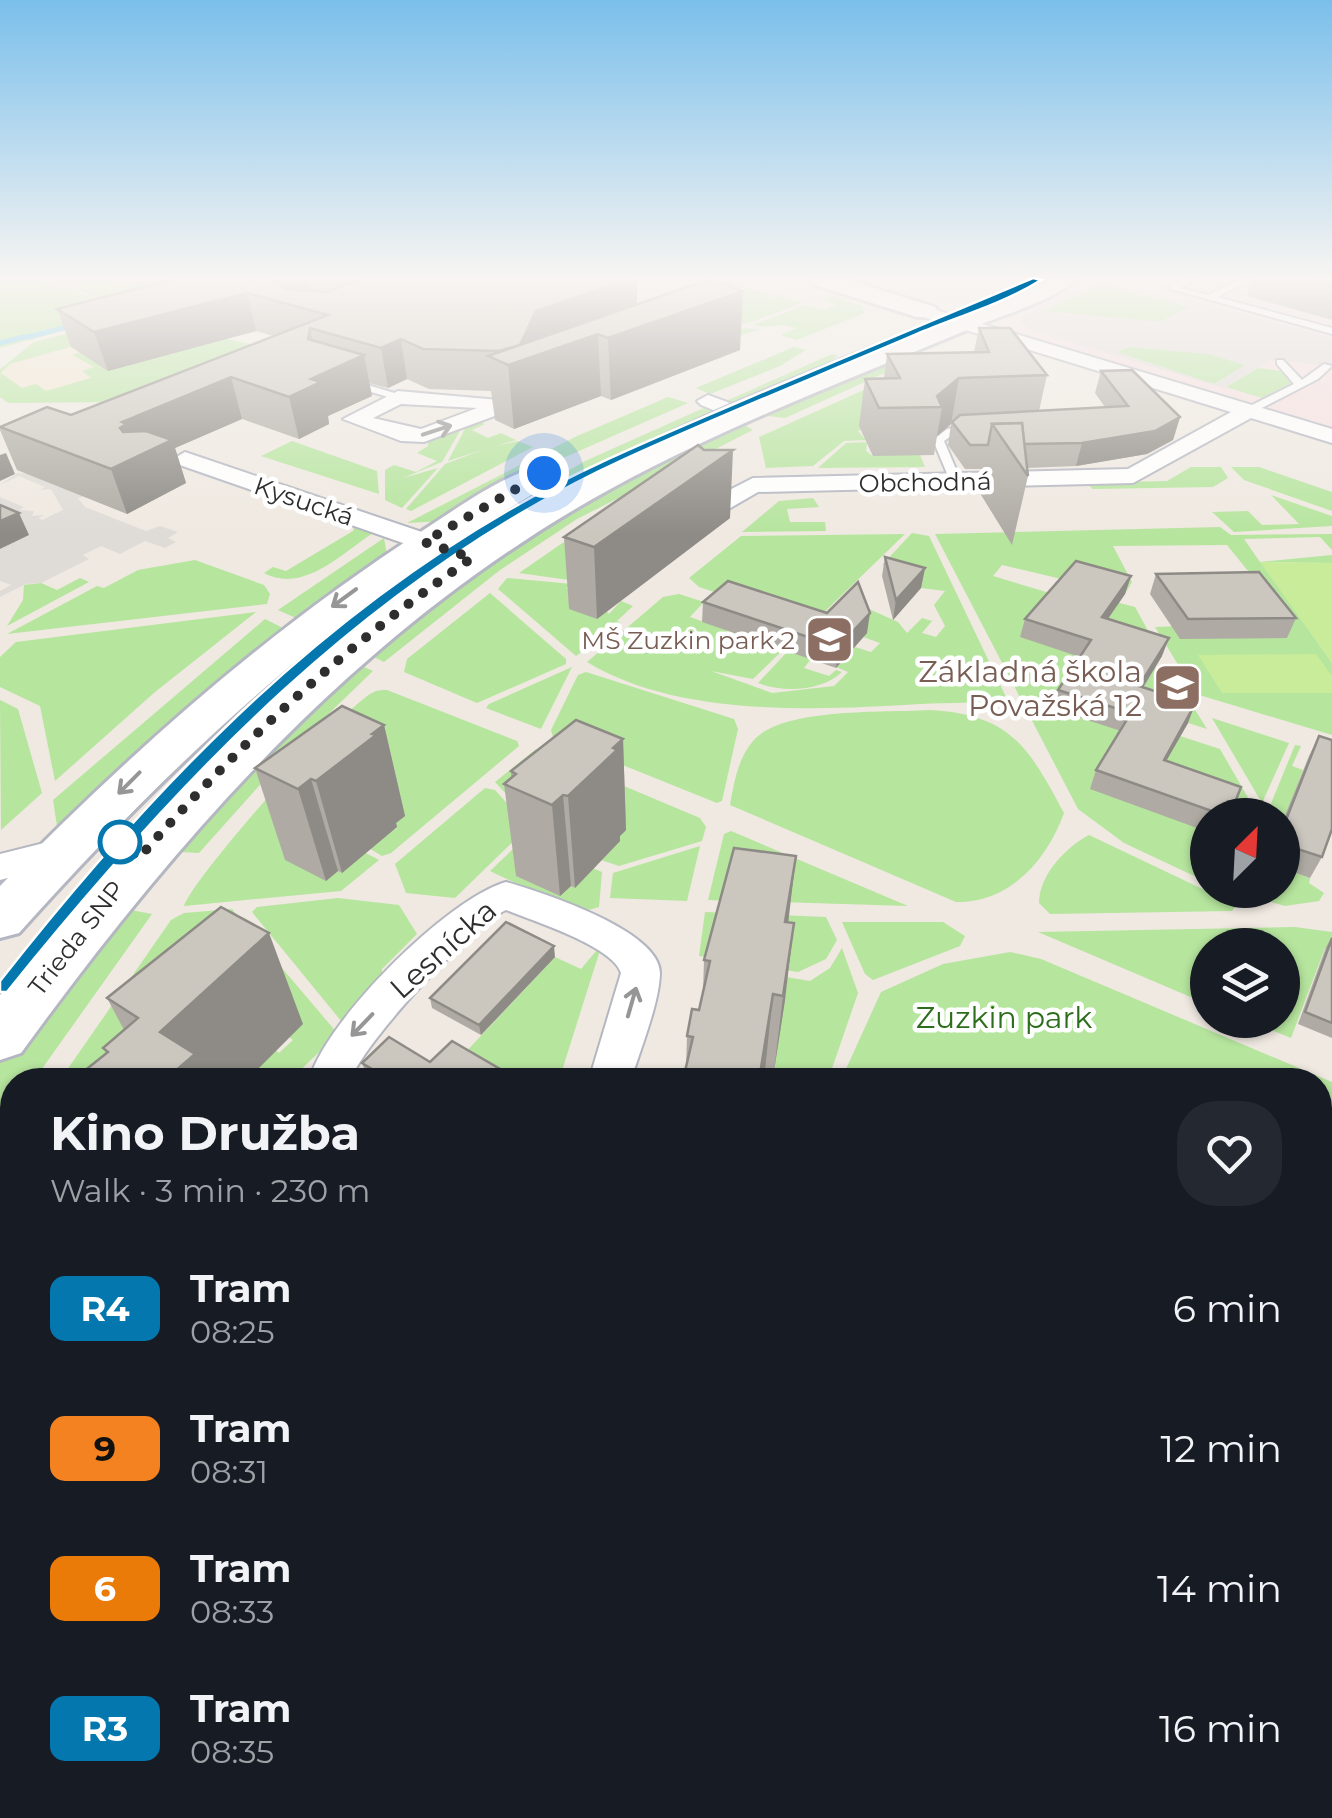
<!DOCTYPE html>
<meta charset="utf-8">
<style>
body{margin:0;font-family:Montserrat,sans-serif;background:#242831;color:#f1f3f6;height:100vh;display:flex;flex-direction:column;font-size:38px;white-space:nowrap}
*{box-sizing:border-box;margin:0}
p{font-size:32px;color:#9ea1a6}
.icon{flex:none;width:55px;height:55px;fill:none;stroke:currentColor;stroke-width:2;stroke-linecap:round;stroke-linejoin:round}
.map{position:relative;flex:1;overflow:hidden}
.sheet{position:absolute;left:0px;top:1068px;width:1332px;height:752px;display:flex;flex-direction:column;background:#171b24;border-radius:40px 40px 0 0;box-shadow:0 2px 8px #0004}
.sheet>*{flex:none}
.badge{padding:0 20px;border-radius:15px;font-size:35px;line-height:65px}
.needle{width:65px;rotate:24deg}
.tools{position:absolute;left:1190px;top:798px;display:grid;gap:20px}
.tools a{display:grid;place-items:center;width:110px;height:110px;border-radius:50%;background:#171b24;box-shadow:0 2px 8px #0004;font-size:50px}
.you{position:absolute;width:50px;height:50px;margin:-25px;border:8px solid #fff;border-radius:50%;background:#1a73e8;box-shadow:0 0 0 15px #1a73e833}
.map>.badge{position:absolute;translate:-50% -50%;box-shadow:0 0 0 5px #fff}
.round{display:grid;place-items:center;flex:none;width:105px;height:105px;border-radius:40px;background:#242831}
.overview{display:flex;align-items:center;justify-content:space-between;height:170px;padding:0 50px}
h1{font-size:48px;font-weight:700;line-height:75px}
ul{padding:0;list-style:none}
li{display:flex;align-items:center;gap:30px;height:140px;padding:0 50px}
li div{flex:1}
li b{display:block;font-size:38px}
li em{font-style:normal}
li .badge{min-width:110px;font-weight:700;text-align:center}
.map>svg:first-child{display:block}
.education{fill:#f0e6d1}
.medical{fill:#f5dfe0}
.green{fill:#b6e59e}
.pitch{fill:#c9ec9a}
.plaza{fill:#dfdcd8;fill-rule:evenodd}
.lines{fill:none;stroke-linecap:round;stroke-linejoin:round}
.stream{stroke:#75cff0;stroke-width:5}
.lane-casing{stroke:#b4b7c1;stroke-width:4}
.street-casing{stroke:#b4b7c1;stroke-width:4}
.secondary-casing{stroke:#b4b7c1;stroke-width:6}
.lane{fill:#fff;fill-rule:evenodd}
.street{fill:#fff;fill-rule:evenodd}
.secondary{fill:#fff;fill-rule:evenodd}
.tram{stroke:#a3a6b8;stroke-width:2.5}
.wall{fill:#afaba4}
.shaded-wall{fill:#8e8b86}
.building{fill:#cbc7bf;stroke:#8e8b86;stroke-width:2.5}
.oneway{stroke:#969696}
.line{fill:#0377ae;stroke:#fff;stroke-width:2.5}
.walk{stroke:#2e2e2e;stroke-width:10;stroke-dasharray:0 18}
.stop-dot{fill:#fff;stroke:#0377ae;stroke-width:5}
.labels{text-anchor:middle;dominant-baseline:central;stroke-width:9;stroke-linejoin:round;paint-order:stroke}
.far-street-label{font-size:25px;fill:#2e2e2e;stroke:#fff}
.far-education-label{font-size:25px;fill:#785e54;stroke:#fff;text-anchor:end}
.education-label{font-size:30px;fill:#785e54;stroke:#fff;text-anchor:end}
.street-label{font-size:30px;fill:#2e2e2e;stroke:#fff}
.park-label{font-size:30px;fill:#2c6e1b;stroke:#fff}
</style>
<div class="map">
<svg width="1332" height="1818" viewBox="0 0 1332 1818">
<rect width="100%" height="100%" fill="#efe9e1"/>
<polygon class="education" points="127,324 233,343 21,400 0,372 29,349"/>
<polygon class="medical" points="1062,280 1332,280 1332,436 1027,343 1005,326 1000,315 1003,306"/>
<g class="green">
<polygon points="0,280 43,280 132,312 0,348"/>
<polygon points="53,280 165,280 107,302"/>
<polygon points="719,280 744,284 731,290 753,292 743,287 773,294 766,295 771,298 776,295 803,303 748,323 714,327 759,329 734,338 714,334 692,301 700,301"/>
<polygon points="1101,284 1190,307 1159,322 1043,311"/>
<path d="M834,295l27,11 4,7 -69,27 -15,-5 15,-7c-21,-7 -28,2 -43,-3l53,-20 18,5 13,-5 -15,-6z"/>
<polygon points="104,324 84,343 10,364 1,373 22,388 36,384 46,391 91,378 82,371 94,367 72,355 168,326 264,347 116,402 8,403 0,397 0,369 34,342"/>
<polygon points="794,347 806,350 780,366 710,394 696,388"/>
<polygon points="1131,347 1209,354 1246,365 1214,384 1116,352"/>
<polygon points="832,354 838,356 832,360 843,364 739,407 726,401"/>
<polygon points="905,359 907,363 785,418 759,415"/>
<polygon points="928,361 914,441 925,467 818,468 846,443 867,442 866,451 873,456 861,430 858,431 866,440 844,441 813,466 766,468 759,437"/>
<polygon points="1258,368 1282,371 1291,383 1265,399 1226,387"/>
<polygon points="668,397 688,403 545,466 443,521 407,523 577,436"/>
<polygon points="706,407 726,416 473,542 456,536 585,461"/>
<polygon points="475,420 485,424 472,430 488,438 501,433 516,440 496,446 518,441 533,447 411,511 406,509 445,464 485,449 448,461 468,423"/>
<polygon points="464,424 442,462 403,478 438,468 402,508 385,500 385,470 394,465 416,472 437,461 417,453 428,446 428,440"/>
<polygon points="743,424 753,430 577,519 500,570 384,662 372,656 410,611 598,489"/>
<polygon points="292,441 377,471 379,494 261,456"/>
<polygon points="1191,467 1221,467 1228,478 1213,487 1093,489 1086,483 1167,481"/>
<polygon points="1231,467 1259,467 1332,492 1332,511 1244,480"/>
<polygon points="1271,495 1332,516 1332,526 1234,532 1212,512 1248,511 1262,525 1299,524"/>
<polygon points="813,498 819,507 787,509 790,522 825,522 826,531 742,532 779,501"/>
<polygon points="593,522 576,581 519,573"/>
<path d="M355,525l18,8c-32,21 -70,61 -109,40l9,-6 13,4 67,-40z"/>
<polygon points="1220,527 1231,535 1332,534 1332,550 1320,537 1244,539 1260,562 1332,555 1332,563 1261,562 1332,663 1332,735 1196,694 1155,627 1182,626 1265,592 1227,545 1113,546 1132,582 1125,594 1002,565 993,576 1090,605 1096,597 1135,607 1162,656 1134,661 1172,673 1207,729 1148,710 1180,736 1220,749 1258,815 1193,792 1207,832 1207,882 1124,843 1078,809 935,534"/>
<path d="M912,533l17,3 77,161c-26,8 -58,5 -85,7 -103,6 -242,14 -334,-42l76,-65 16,-3 25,8 -14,15 47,17 -8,8 23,8 9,-8 22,8 -30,29 -42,-8 61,22 62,-7 14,-14 -12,-5 19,-20 16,5 9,-9 -42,-15 22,-23 38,17 9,11 15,-15 10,3 -10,12 14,4 9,-11 -11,-21 11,-14 -24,-3 -12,-16 -27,-7z"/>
<polygon points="905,534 812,624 699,587 689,578 741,536"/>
<polygon points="384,538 387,555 298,619 278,610"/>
<polygon points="195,560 264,585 270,594 267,604 7,634 97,586 104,588 138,570"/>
<polygon points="80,578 89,582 7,626 23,600 24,585 41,583 57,590"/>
<polygon points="507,578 572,584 566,589 587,589 609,614 621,601 633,606 617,621 621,623 576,656 498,589"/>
<polygon points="490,593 566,659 566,664 477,703 404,672 407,659"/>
<polygon points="256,612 155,692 55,781 40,706 0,687 0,657 16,642"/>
<polygon points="265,619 281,627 278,637 161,728 57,826 53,800"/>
<path d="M788,651l23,8 -7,9 25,8 7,-6 6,2c-19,19 -59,21 -84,11z"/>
<polygon points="351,661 373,671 291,750 199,853 162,851"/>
<polygon points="572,667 541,729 486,708 489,704"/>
<polygon points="586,672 734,719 738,729 722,801 717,803 553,737 551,730 578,675"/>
<path d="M387,690l130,51 2,5 -128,107 -9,3 -15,-9 30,-19 -3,-3 10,-9 -39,-19 -70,51 2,2 -11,9 40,21 12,-9 4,2 20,-22 17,9 -38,31 -157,15c9,-29 161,-200 188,-213 5,-3 9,-3 15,-3z"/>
<polygon points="0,700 18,709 42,793 1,830"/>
<path d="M929,710c82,4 100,38 135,103 -17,47 -54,90 -108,89l-226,-97c4,-22 8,-48 24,-65 29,-33 133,-27 175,-30z"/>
<polygon points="1212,718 1289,743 1262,803"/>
<polygon points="1295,745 1301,746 1292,766 1303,770 1283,823 1282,815 1268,811"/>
<polygon points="536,749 700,818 706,827 702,841 619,866 598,859 625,830 550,842 495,782"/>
<polygon points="485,788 495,790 525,823 524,831 455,898 406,893 395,864"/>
<polygon points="532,831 571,886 575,888 590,867 602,872 599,907 578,913 490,871"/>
<polygon points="731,831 908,906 708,900 724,834"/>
<path d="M1089,835l145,69 1,3 -3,4 -182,3 -11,-11c0,-28 27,-56 50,-68z"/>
<polygon points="700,846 687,901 610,898 613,873"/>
<polygon points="1283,868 1310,878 1309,883 1324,893 1319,901 1285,906 1229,890 1282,890"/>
<polygon points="338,898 399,905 417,934 382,969 383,992 346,1027 252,912 257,907"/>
<polygon points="115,907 152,914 34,1080 12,1080 12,1110 0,1126 0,1059"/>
<polygon points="232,909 338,1034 290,1080 267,1080 253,1071 275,1050 279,1053 293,1040 289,1037 166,1080 60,1080 171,920 184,913"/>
<polygon points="705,912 826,917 837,940 826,959 798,972 699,956"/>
<polygon points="842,922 943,922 965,936 960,946 873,980 865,974"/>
<polygon points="1295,927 1332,932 1332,950 1325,948 1291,1038 1246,1020 1282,1020 1282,945 1208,945 1207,1004 1038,932"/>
<polygon points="602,944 559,1080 503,1080 462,1056 555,957 581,969"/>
<polygon points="842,948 858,993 828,1080 764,1080 765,1070 774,1070 780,976 810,981 830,968"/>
<polygon points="1010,952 1041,959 1332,1082 1332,1818 750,1818 751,1808 1320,1808 1320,1080 841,1080 881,992 943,964"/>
<polygon points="12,1195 12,1359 0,1361 0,1214"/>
<polygon points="12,1372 12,1615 0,1622 0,1429 11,1408 0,1403 0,1374"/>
<polygon points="73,1808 188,1808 180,1818 54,1818"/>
</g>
<g class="pitch">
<polygon points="1260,562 1332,563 1332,663"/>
<polygon points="1316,654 1332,676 1332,693 1222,693 1198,655"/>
</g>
<g class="plaza">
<path d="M1102,281l79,20 9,-2 138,38 4,2v27l-61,-6 -48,28 -190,-57 -13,-10 3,-6zM1102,284l87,23 -30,15 -114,-11zM1131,347l78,7 36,11 -31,19 -98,-32z"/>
<polygon points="17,473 40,474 86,496 78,498 85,507 146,531 160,526 178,532 168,538 176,542 165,548 145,541 120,554 101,546 83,555 89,559 41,583 26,584 0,597 0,591 11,585 0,581 0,549 28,535 0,516 0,497 24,507 19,510 34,511 32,516 44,515 39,518 42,520 63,510 51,489 40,490 45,487 19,476 0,485"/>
</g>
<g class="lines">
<g class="stream">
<polyline points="28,337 75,325"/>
<polyline points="0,343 24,337"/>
</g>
<defs>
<g id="lane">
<polygon points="1184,280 1195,280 1180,288 1208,295 1241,280 1251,280 1217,297 1332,328 1332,334 1168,288"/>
<polygon points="1277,360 1283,360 1302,380 1324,364 1332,366 1318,379 1252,413 1244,413 1244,409 1294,384 1277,364"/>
<polygon points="351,380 401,395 403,397 398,400 348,385 348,381"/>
<polygon points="973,424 978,427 977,429 954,434 944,441 961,481 951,483 933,440 947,429"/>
<polygon points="12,1711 12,1742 0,1747 0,1716"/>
<polygon points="241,1808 275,1808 271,1818 236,1818"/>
</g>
<g id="street">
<polygon points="926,307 1332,429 1332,443 1251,418 1133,483 758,492 720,514 702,514 699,509 702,504 753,478 1128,469 1231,412 920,316 920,308"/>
<path d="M542,386l7,2v8l-125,46 -23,-1 -58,-22 55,-28 101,9zM401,404l76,4 -56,21 -48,-11z"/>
<polygon points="708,395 749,410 752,415 741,421 701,405 697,401"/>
<polygon points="185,452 481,552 485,558 481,564 463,564 177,464 173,459"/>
<polygon points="64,838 77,841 82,850 77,859 0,880 0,854"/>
<path d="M506,882c35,10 156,49 154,92 -1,30 -20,76 -29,106h-42l32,-107c-8,-27 -88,-52 -115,-63 -33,15 -145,135 -155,170h-42c17,-60 138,-181 197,-198z"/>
<polygon points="375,1808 441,1808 438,1818 372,1818"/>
</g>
<g id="secondary">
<polygon points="812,280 849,280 935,307 939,312 935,317 917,317 815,285"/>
<path d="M1041,280h33c-15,18 -71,35 -95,45 -109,46 -221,88 -327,142 -266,134 -459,349 -631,586l-21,7v-65l108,-130 138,-144 154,-130 83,-57 148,-82z"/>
<path d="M538,467l12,3 5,7 -5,7c-212,124 -368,267 -531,449l-19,5v-52c130,-133 268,-256 425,-357 33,-21 74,-52 113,-62z"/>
</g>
</defs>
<use href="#lane" class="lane-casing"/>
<use href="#street" class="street-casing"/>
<use href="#secondary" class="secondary-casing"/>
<use href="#lane" class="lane"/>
<use href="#street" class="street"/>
<use href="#secondary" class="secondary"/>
<path class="tram" d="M0,987c153,-188 320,-363 532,-485 159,-91 335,-153 504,-222"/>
</g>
<g class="wall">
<polygon points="110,280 637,280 637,304 740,350 611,400 601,396 514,429 495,420 491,391 429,389 407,379 388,388 369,383 372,396 328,416 329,424 299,439 242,419 175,448 186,483 127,514 17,470 0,430 0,426 71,415 273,336 256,331 108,371 71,347 57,309 148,286"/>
<polygon points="1252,280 1332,280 1332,320 1247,296"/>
<polygon points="979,328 1047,375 1039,411 1105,407 1095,393 1101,371 1180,417 1173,440 1147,454 1076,466 1027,468 1028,476 1012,545 978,490 983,469 965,469 948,445 951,424 937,436 934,455 873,456 859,426 865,379 884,378 887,354 974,352"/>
<polygon points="730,518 597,619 569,609 564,537"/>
<polygon points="885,557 925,568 921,588 893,620 882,576"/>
<polygon points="1156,574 1296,618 1287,638 1180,639 1150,594"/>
<polygon points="1131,576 1125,594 1108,619 1162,656 1143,688 1188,723 1166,761 1230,815 1208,815 1208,832 1090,789 1096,770 1121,731 1053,709 1058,690 1080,657 1020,637 1025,619"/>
<polygon points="703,602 867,633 836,668 702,622"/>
<polygon points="384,725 405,816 396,823 397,827 342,873 338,871 326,881 285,860 255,768"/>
<polygon points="1319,736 1322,857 1310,878 1282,868 1282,823 1309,756"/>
<polygon points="623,739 626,830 620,836 620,841 575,888 571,886 560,896 516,876 504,784 511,778 511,771"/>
<polygon points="789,922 785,1000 774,1071 686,1068 687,1036 699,1010 703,992 704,960"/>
<polygon points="1332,937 1332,1038 1298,1024 1326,947"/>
<polygon points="555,957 481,1035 432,1008 430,998"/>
<polygon points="107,998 303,1024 106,1053 103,1048 124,1030"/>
<polygon points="430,1062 519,1080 376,1080 366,1073 362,1063"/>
</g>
<g class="shaded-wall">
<polygon points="267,280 309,280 311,290 301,292 285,303"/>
<polygon points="333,280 445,280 339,309"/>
<polygon points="627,280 637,280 637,314 598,334 601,396 514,429 508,365 536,311"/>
<polygon points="743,291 740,350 611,400 608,338"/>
<polygon points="247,293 256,331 108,371 94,332"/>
<polygon points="310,328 318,367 364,355 372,396 328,416 329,424 299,439 289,397 311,379 308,339"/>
<polygon points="401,339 407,379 388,388 381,348"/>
<polygon points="231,377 242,419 175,448 186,483 127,514 111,469 122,422"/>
<polygon points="959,378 951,424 937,436 942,407 937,396"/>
<polygon points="1180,417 1173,440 1147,454 1076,466 1082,443"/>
<polygon points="733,450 730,518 597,619 594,547"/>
<polygon points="6,453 15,474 0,481 0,455"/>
<polygon points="19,513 29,535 0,549 0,521"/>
<polygon points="925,568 921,588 893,620 896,600"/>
<polygon points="1131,576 1125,594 1096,636 1102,617"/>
<polygon points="870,613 867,633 836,668 838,647"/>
<polygon points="1169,638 1162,656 1132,705 1139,686"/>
<polygon points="1195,704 1188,723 1156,779 1164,760"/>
<polygon points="384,725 405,816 396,823 397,827 342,873 316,781"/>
<polygon points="623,739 626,830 620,836 620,841 575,888 568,796"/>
<polygon points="311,779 338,871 326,881 298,789"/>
<polygon points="563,795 571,886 560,896 552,805"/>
<polygon points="796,856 787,933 776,998 785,922"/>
<polygon points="794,923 785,1000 774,1071 783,996"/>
<polygon points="269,933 303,1024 247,1080 165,1080 160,1032"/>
<polygon points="554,946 555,957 481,1035 479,1025"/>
<polygon points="773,994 764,1080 759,1080"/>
<polygon points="12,1658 12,1670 0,1678 0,1666"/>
<polygon points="56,1808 73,1808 53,1818 37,1818"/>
</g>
<g class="building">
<polygon points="172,280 273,280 285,289 325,292 361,280 627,280 536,311 520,345 499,351 423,349 401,339 381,348 310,328 308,339 364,355 311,379 321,382 289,397 231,377 122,422 126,424 120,428 123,432 146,431 172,440 111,469 0,427 47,407 71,415 328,315 247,293 94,332 57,309"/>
<polygon points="707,280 743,291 608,338 598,334 508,365 488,356"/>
<polygon points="1311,280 1332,280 1332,285"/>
<polygon points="979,328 1010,328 1047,375 959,378 937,396 942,407 879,408 865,379 900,378 887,354 989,352"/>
<polygon points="1132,370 1180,417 1155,431 1082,443 1024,444 1022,423 992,424 988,445 970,445 952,422 960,415 1128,406 1101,371"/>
<polygon points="1022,423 1028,476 992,424"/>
<polygon points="698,445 704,450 733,450 594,547 564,537"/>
<polygon points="0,505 19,513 0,521"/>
<polygon points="885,557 925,568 896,600"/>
<polygon points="1076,561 1131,576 1102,617 1169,638 1139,686 1195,704 1164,760 1241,787 1230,815 1223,815 1096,770 1131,713 1058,690 1091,640 1025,619"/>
<polygon points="1259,572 1296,618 1188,619 1156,574"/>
<polygon points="728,581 827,613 858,582 870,613 838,647 703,602"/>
<polygon points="342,706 384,725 372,734 376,735 316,781 311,779 298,789 255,768"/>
<polygon points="576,720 623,739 613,748 617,750 568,796 563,795 552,805 504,784 516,774 511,771"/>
<polygon points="1319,736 1332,740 1332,829 1322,857 1282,844 1282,830"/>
<polygon points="734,848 796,856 785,922 794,923 783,996 773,994 759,1080 683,1080 693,1037 687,1036 692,1009 699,1010 710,961 704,960"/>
<polygon points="221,907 269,933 160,1032 195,1054 165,1080 73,1080 108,1052 103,1048 138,1018 107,998"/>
<polygon points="506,922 554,946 479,1025 430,998"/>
<polygon points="1332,938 1332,1023 1305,1012"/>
<polygon points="389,1037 430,1062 452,1041 519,1080 390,1080 362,1063"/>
<polygon points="12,1604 12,1658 0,1666 0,1611"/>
<polygon points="12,1768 12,1808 56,1808 37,1818 0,1818 0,1774"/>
<polygon points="545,1808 664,1808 663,1818 543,1818"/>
</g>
<defs><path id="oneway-shaft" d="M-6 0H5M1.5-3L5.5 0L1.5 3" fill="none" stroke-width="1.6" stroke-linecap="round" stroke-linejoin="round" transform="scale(2.5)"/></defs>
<g class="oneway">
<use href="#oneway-shaft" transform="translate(437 430) rotate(-18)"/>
<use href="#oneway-shaft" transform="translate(344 598) rotate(144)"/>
<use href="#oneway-shaft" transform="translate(129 783) rotate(135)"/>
<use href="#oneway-shaft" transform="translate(632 1002) rotate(-74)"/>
<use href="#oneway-shaft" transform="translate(362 1025) rotate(134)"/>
</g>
<linearGradient id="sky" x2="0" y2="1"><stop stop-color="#7abfeb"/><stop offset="0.52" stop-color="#f8f5f2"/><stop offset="1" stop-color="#f8f5f2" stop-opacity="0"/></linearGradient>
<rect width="1332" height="534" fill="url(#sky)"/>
<path class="line" d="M1033,278l8,2c-36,23 -84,37 -124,54 -98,42 -196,81 -292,125 -254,116 -446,319 -618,533h-7v-11c142,-181 303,-352 509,-471 76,-44 158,-77 239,-112 95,-40 190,-80 285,-120z"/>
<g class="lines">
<path class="walk" d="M120,842l19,16c100,-115 208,-214 333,-300l-48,-16 120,-69"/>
</g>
<defs>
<symbol id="school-square" viewBox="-11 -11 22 22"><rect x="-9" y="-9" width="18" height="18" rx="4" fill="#8d6e63" stroke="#fff"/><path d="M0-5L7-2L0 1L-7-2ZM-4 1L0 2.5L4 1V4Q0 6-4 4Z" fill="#fff"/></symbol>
</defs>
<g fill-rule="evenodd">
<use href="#school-square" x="802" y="612" width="55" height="55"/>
<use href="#school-square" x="1150" y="660" width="55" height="55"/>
</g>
<circle class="stop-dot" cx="120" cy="842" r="20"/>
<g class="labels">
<g class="far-street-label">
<text transform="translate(925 482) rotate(-1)">Obchodná</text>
<text transform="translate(304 501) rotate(19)">Kysucká</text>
<text transform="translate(76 938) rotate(-52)">Trieda SNP</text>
</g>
<g class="far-education-label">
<text x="795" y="640">MŠ Zuzkin park 2</text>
</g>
<g class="education-label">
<text x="1142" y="671">Základná škola<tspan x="1142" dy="34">Považská 12</tspan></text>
</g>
<g class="street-label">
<text transform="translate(443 949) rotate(-42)">Lesnícka</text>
</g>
<g class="park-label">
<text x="1004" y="1017">Zuzkin park</text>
</g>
</g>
</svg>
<div class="tools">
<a><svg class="needle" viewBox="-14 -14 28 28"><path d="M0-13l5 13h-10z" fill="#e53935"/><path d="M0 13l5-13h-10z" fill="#9ea1a6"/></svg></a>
<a><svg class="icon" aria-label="layers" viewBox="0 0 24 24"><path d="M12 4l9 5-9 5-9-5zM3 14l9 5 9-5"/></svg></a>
</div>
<div class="you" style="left:544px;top:473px"></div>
<section class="sheet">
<div class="overview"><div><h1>Kino Družba</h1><p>Walk · 3 min · 230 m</p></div><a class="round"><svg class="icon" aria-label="heart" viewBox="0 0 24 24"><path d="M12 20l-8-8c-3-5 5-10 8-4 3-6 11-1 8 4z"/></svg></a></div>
<ul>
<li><span class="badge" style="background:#0377ae;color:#fff">R4</span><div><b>Tram</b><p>08:25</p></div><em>6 min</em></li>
<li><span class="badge" style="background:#f58220;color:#111">9</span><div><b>Tram</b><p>08:31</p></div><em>12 min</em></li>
<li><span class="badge" style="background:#ea7b08;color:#fff">6</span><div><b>Tram</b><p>08:33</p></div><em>14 min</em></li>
<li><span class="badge" style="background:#0377ae;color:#fff">R3</span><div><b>Tram</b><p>08:35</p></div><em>16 min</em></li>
</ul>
</section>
</div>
